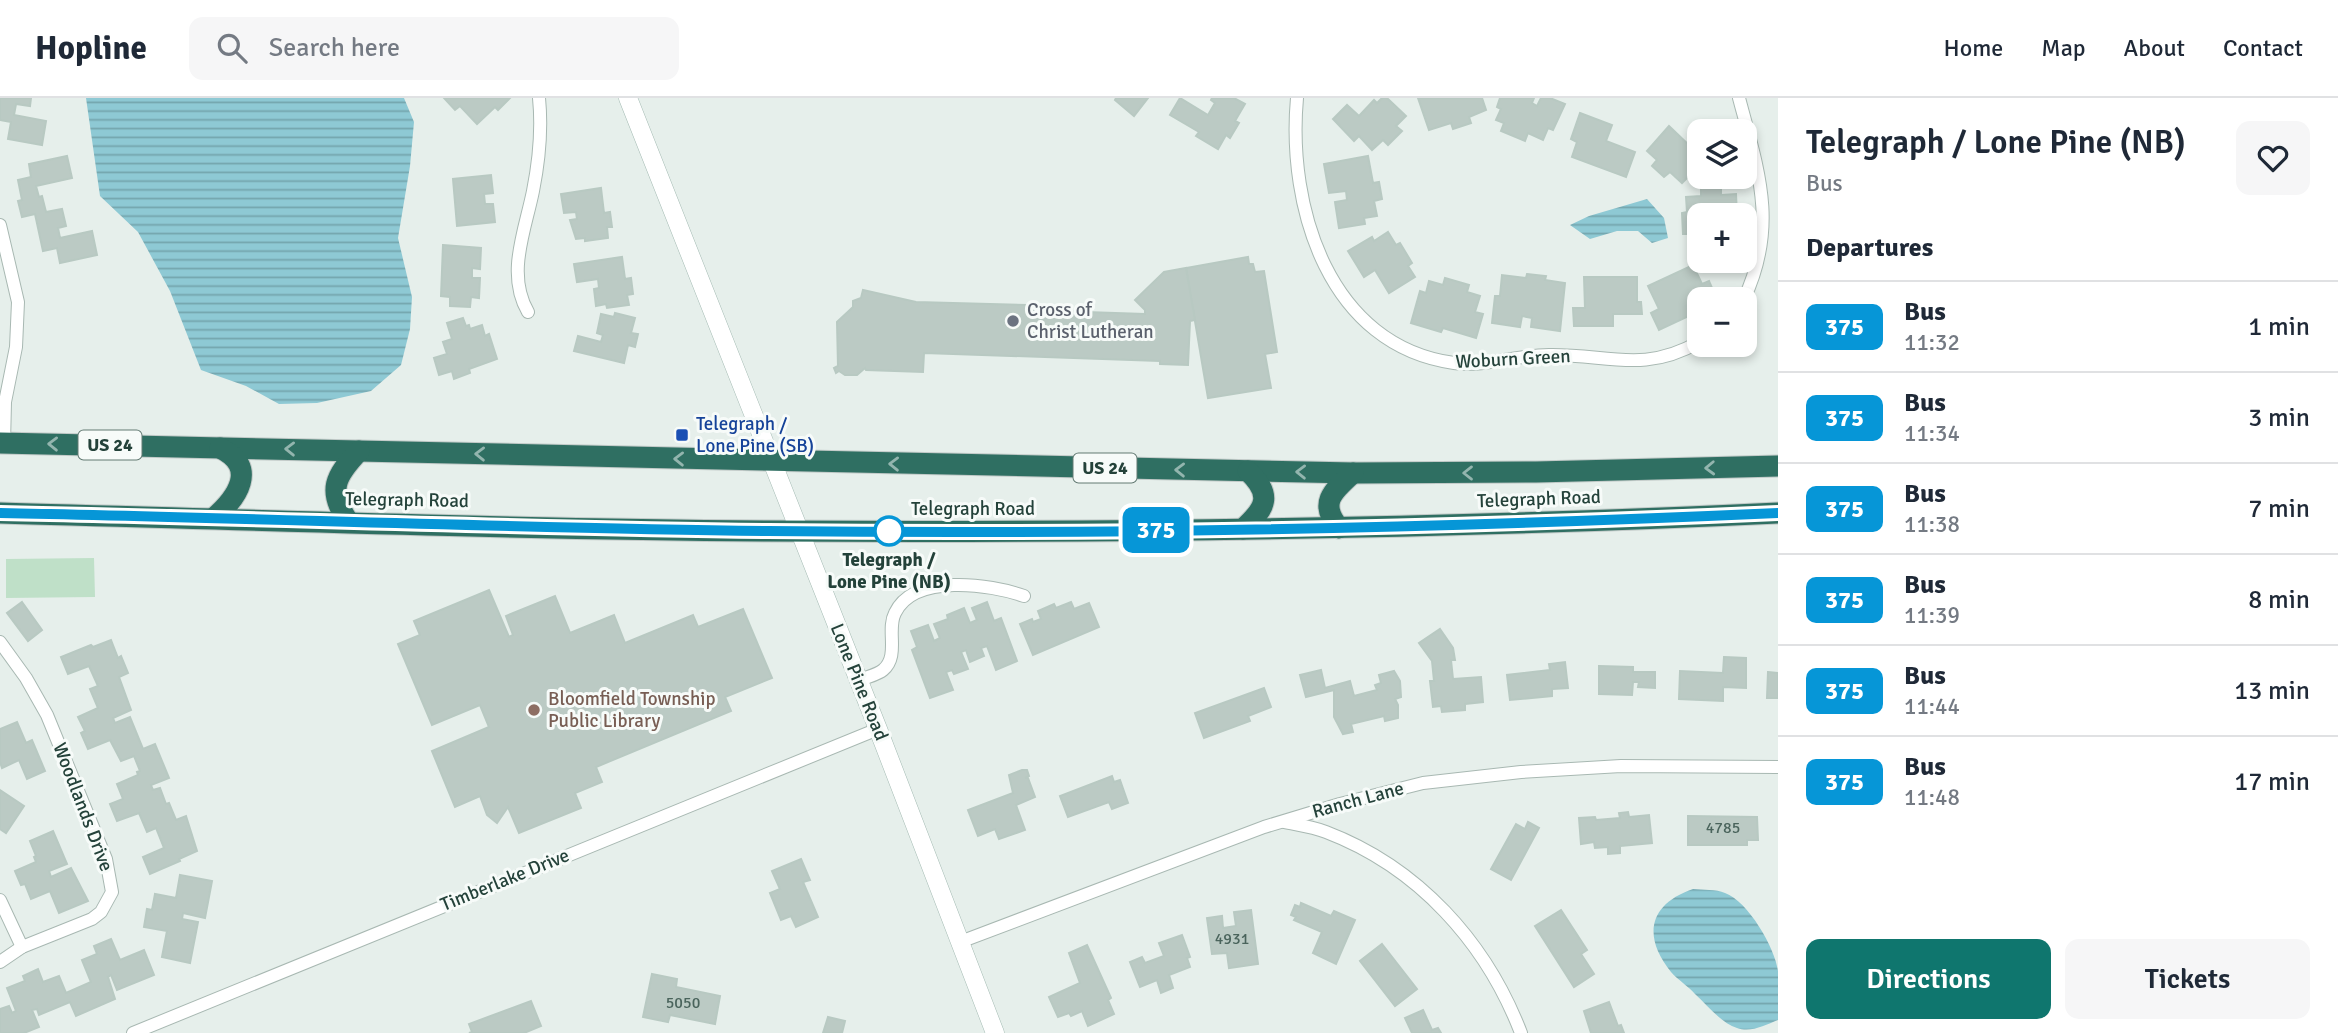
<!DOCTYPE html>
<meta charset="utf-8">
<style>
body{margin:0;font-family:Signika,sans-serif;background:#f6f6f7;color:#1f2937;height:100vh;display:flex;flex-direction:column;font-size:26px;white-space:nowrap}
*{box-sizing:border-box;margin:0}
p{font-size:23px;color:#747a83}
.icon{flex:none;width:38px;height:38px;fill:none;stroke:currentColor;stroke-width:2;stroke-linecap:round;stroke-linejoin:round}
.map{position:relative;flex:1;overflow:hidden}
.panel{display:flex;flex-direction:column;background:#fff;width:560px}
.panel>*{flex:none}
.badge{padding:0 14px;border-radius:10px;font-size:24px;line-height:46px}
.tools{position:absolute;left:1687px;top:21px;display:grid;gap:14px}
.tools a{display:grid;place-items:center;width:70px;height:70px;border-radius:14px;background:#fff;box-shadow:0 4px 10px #0003;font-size:35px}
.map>.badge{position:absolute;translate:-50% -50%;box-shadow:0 0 0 4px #fff}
h2{padding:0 28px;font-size:26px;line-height:63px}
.round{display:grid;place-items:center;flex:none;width:74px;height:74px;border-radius:14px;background:#f6f6f7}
.head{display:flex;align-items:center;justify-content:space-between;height:119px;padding:0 28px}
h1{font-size:33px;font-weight:600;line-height:52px}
.cta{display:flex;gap:14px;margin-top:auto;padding:14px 28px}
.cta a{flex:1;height:80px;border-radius:14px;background:#0f766e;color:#fff;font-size:28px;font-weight:600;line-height:80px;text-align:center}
.cta a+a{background:#f6f6f7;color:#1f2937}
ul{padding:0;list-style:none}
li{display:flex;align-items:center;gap:21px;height:91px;padding:0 28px;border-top:2px solid #e0e1e3}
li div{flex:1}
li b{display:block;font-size:26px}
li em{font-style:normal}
li .badge{min-width:77px;font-weight:700;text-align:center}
header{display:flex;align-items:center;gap:42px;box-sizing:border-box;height:98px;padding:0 35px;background:#fff;border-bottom:2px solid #e0e1e3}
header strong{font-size:33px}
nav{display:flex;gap:38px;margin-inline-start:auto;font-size:24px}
.search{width:490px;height:63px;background:#f6f6f7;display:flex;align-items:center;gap:18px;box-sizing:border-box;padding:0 24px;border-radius:14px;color:#747a83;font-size:26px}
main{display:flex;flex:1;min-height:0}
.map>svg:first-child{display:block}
.green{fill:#bfe0c8}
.water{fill:url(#water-rules)}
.building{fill:#bbcac4;stroke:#b8c9c2;stroke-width:2}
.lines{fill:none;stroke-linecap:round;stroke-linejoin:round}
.street-casing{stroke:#a8b8b2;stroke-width:14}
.secondary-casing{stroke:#a4bbb3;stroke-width:19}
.highway-casing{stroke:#c2cac8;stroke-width:23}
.street{stroke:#fff;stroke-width:12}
.secondary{stroke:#fff;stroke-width:18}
.highway{stroke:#2f6f62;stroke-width:21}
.oneway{stroke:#93b5ae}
.line-casing{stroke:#fff;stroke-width:16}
.line{stroke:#0696d7;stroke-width:10}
.worship-dot{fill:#6b7280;stroke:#f7fbf9;stroke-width:2.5}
.transit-dot{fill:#1a4fb4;stroke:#f7fbf9;stroke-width:2.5}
.stop-dot{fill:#fff;stroke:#0696d7;stroke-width:3.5}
.education-dot{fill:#8d6e63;stroke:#f7fbf9;stroke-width:2.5}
.labels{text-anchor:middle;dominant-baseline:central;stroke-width:6;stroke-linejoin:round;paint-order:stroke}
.number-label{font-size:16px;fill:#4a645c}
.shield{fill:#f7fbf9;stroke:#637a73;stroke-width:2}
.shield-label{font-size:18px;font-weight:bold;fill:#24423a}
.worship-label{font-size:19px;fill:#5b616d;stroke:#f7fbf9;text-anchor:start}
.street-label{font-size:19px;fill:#24423a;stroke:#f7fbf9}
.transit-label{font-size:19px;fill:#164399;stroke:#f7fbf9;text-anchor:start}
.stop-label{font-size:19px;font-weight:bold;fill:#24423a;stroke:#f7fbf9}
.education-label{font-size:19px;fill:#785e54;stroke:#f7fbf9;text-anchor:start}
</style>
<header>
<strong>Hopline</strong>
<div class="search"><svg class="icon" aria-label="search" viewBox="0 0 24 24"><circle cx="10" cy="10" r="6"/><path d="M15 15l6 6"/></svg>Search here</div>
<nav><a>Home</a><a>Map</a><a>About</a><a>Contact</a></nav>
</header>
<main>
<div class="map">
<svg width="1778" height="935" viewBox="0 0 1778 935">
<defs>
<pattern id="water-rules" width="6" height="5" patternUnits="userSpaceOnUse" patternTransform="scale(1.75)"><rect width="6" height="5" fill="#8ec9d4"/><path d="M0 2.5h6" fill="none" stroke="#74a5ad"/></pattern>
</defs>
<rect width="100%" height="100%" fill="#e6efeb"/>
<polygon class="green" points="94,460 95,499 6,500 6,461"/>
<g class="water">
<polygon points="86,0 404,0 414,24 410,68 398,140 412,199 410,231 401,267 371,293 317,305 279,306 246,288 201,272 170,193 138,134 100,98"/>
<polygon points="1647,101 1664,120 1668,140 1652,145 1638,133 1617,133 1590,141 1570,127 1589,118"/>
<path d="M1693,791c10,1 23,0 32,4 23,8 50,55 53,78 0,16 0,33 0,49 -13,5 -27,13 -41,8 -16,-5 -30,-23 -42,-34 -7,-8 -17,-14 -24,-22 -29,-36 -22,-68 22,-83z"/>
</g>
<g class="building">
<polygon points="0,0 31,0 30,8 16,6 14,17 46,23 42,47 8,41 11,24 0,22"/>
<polygon points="444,0 510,0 498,12 495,9 477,26 460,8 455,12"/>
<polygon points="1116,0 1148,0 1134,18 1115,2"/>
<polygon points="1180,0 1208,17 1215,5 1211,2 1212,0 1234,0 1245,6 1235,23 1239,25 1230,40 1226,37 1218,51 1196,38 1199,34 1170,17"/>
<polygon points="1382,0 1387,0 1406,18 1396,28 1402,33 1388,47 1383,42 1372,52 1359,38 1354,43 1333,21 1347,7 1359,18 1374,2 1377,5"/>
<polygon points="1418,0 1482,0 1486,12 1469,19 1471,25 1453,31 1451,25 1429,32"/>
<polygon points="1500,0 1534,0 1532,5 1537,8 1541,0 1550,0 1565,6 1553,32 1548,30 1543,42 1528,35 1525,43 1501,33 1504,25 1496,22 1501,11 1497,9"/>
<polygon points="1580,15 1612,27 1606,43 1635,54 1626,79 1572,59 1577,44 1571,41"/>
<polygon points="1669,28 1693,51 1699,44 1699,77 1694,73 1682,85 1670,74 1664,79 1652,68 1657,62 1647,53"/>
<polygon points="67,58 72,80 36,88 39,99 42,98 46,114 62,111 66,128 58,130 60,140 92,133 97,157 60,165 57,150 43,153 35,116 22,119 18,103 22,102 18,82 31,79 29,66"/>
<polygon points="1368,58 1373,85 1379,84 1382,101 1374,103 1377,118 1364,120 1365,126 1339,130 1335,104 1347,102 1346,93 1329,95 1324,66"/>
<polygon points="491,77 493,95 484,96 485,106 493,106 495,124 457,128 453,81"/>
<polygon points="601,90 604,115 610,114 612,129 607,129 608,140 585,143 585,140 576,141 570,122 577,121 576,114 564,115 561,96"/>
<polygon points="1701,90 1721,90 1721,97 1736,96 1737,117 1699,117 1699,156 1689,156 1688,136 1683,136 1682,115 1687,114 1686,99 1701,98"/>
<polygon points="1388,134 1396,147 1400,145 1412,165 1408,168 1415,179 1389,195 1375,172 1364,179 1348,153 1372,139 1374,143"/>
<polygon points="443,147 481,150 480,171 472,170 472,180 480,180 479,200 471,199 470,209 450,208 450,199 441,198"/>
<polygon points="622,159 625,181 631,180 633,196 627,197 629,207 607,210 606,206 596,208 594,191 599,190 598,181 577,184 574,166"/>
<polygon points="1248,159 1249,166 1253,166 1255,174 1264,173 1277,254 1265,256 1271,290 1208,300 1186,170"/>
<polygon points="1693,167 1702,186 1709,183 1716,199 1711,201 1699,201 1699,207 1692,210 1695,215 1659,232 1651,215 1659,211 1648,188"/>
<polygon points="1186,170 1195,222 1190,223 1188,267 1160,266 1160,263 924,255 923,274 866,272 865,270 857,277 845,277 839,273 836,275 834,270 838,268 837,224 853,209 853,203 861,200 863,192 916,204 1026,207 1026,212 1145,216 1145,212 1135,202 1164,174"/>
<polygon points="1527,176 1546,178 1545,182 1565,185 1560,233 1531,229 1532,220 1522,218 1520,229 1492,225 1495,198 1500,198 1502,177 1526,180"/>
<polygon points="1584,179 1637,179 1637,204 1641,204 1642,216 1613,216 1613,228 1574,228 1573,210 1585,210"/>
<polygon points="1445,180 1469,187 1467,194 1480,198 1475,214 1483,216 1476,240 1443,230 1441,234 1411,225 1420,193 1426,195 1429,183 1443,187"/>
<polygon points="615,215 635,220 631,235 638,236 635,249 628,247 624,265 574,253 578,238 601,244 603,237 597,235 601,216 614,219"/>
<polygon points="463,220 466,228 469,227 470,231 482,227 485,238 489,236 497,261 469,271 470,275 454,281 452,273 439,277 434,260 447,256 443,244 452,241 447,225"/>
<polygon points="489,492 509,539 513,537 506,518 555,498 570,535 614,517 625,545 693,517 698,529 743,511 772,580 725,599 731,613 596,669 602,684 575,695 581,710 519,735 508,709 497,725 487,717 480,698 455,709 432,653 489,629 480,607 432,627 398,546 420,537 414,523"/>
<polygon points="22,504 42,532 28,543 7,515"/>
<polygon points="987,504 994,523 1001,520 1017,563 996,572 987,548 981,550 984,558 970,564 966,552 961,554 968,571 954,576 952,572 946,574 953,592 930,600 912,552 917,549 911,533 928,527 934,543 940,540 934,526 948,521 947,517 964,510 970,525 977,522 972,510"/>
<polygon points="1071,504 1074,511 1089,505 1099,529 1033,557 1020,526 1032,521 1033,524 1041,521 1038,513 1054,506 1056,510"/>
<polygon points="1440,531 1453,550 1455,562 1451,562 1453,581 1481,579 1483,604 1465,606 1465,612 1442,614 1441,608 1433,609 1430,583 1434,583 1432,563 1419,545"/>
<polygon points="111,542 118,560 121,558 128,575 119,579 131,612 113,620 115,625 130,619 143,651 155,646 169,680 151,687 153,692 160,690 166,706 169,705 176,722 186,718 197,753 179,761 180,763 150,776 143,759 164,750 156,730 147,734 139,715 117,723 110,706 123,701 117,686 138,677 137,674 140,673 134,658 121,663 110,642 88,651 81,635 85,633 78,619 98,610 90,591 98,588 89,568 68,576 61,559 91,547 93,549"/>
<polygon points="1724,559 1746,560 1746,590 1723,589 1723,603 1679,601 1680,573 1723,575"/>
<polygon points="1565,564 1568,590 1552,591 1552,598 1510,602 1507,577 1550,572 1549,566"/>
<polygon points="1599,568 1633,569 1633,574 1655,574 1655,590 1638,589 1639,584 1633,584 1632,597 1599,596"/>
<polygon points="1321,572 1325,590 1350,583 1354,598 1377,592 1375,587 1381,585 1379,577 1394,573 1400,583 1401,599 1395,601 1398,607 1398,620 1385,623 1384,618 1351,626 1353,634 1343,636 1334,619 1334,592 1306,599 1300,577"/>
<polygon points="1768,574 1778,575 1778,600 1767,600"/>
<polygon points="1264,590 1271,609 1248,618 1250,623 1204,640 1195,615"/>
<polygon points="17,624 26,645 32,642 45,673 27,681 19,662 2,670 0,664 0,631"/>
<polygon points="1022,672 1027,672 1029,678 1025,680 1028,680 1035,699 1016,707 1025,732 999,741 995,731 978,738 968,712 1013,695 1009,677"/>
<polygon points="1112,678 1114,684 1120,682 1128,705 1112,711 1109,704 1068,719 1060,698"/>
<polygon points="0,692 24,708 6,735 0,731"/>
<polygon points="1628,714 1629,719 1649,717 1652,745 1620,748 1620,755 1608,756 1608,749 1595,750 1594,744 1581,746 1579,720 1595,719 1596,722 1620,720 1619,715"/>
<polygon points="1688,718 1757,719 1758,742 1747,742 1747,747 1688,747"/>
<polygon points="1528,724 1539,730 1511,782 1491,771 1516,726 1525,731"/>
<polygon points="53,733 67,766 49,773 51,779 71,770 88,803 59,815 50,793 31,801 25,786 21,787 15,773 36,764 34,759 36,758 30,743"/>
<polygon points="801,761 810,782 803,784 818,819 796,829 791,818 781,822 770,795 780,791 772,773"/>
<polygon points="180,777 212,783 205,820 183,815 182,821 198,824 190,865 162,859 167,833 144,829 147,811 152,812 155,796 176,800"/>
<polygon points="1301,805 1331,818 1334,813 1355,822 1336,866 1313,855 1322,834 1294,822 1296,819 1291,817 1295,807 1300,809"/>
<polygon points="1251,812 1258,866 1229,870 1227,855 1212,856 1207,820 1222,818 1223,830 1236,828 1234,814"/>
<polygon points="1561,812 1587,852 1581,856 1594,876 1574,889 1535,828"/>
<polygon points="1182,837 1190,859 1187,860 1190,869 1169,877 1173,890 1161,895 1157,882 1140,889 1130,864 1142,859 1145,865 1164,858 1159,845"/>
<polygon points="111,841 120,862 144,852 154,877 117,892 111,877 108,879 115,901 76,918 70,904 39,917 37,911 32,912 39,929 24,935 0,935 0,911 9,908 12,915 16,913 7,890 25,883 23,878 38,871 43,884 59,878 66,895 91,884 82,862 97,856 94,848"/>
<polygon points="1382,846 1417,891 1395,908 1360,863"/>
<polygon points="1087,847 1111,900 1108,902 1114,916 1088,928 1082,913 1071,918 1069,915 1058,919 1049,899 1080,885 1069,855"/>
<polygon points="652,876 677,881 676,889 720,898 715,926 670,917 668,924 643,919"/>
<polygon points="531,903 541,928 524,935 469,935 472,934 469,926"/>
<polygon points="1609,904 1618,928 1621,927 1624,935 1591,935 1584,913"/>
<polygon points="1423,912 1432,932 1438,930 1441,935 1412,935 1405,920"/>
<polygon points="828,919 845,923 842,935 823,935"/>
</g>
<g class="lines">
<defs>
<g id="street">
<path d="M1297,0c-10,110 32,248 157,265 32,4 63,-8 95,-8 58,-1 94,19 150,-13"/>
<path d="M1739,0c20,75 39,128 5,201"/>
<polyline points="0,127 18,204 16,249 5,304 4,345"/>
<path d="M528,214c-22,-38 -3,-81 5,-121 6,-30 9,-63 6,-93"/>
<polyline points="0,544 26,580 47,617 106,761 112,794 101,814 92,821 22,849 0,864"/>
<path d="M858,583c8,-4 19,-6 25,-11 17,-14 3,-40 12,-57 19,-40 95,-29 129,-17"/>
<path d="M1284,724c14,3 29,5 42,10 92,35 160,110 195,201"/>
<polyline points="0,802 22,849"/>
<polyline points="960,844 1264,729 1340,706 1423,685 1521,674 1621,668 1778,669"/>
<polyline points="133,935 878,631"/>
</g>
<polyline id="secondary" points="628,0 878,631 995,935"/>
<g id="highway">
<polyline points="0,345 1353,375 1536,374 1778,368"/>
<path d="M0,415c256,7 512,16 768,18 337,2 674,-2 1010,-18"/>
<path d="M214,420c23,-20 45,-51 6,-70"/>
<path d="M348,423c-21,-30 -13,-45 11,-70"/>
<path d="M1339,430c-21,-25 -6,-37 14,-55"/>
<path d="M1243,431c23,-21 30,-34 5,-58"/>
</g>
</defs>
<use href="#street" class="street-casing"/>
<use href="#secondary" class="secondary-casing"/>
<use href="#highway" class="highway-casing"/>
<use href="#street" class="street"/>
<use href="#secondary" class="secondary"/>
<use href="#highway" class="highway"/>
</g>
<defs><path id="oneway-chevron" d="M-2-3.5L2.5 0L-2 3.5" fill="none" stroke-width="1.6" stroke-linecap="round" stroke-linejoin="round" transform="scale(1.75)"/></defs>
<g class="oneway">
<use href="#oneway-chevron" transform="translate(53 346) rotate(-179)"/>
<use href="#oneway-chevron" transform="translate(290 351) rotate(-179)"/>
<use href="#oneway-chevron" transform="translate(480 356) rotate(-179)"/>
<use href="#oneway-chevron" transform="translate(679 361) rotate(-179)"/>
<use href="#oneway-chevron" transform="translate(894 366) rotate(-179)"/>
<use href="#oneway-chevron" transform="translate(1710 370) rotate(178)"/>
<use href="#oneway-chevron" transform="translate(1180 372) rotate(-179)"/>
<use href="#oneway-chevron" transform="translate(1301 374) rotate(-179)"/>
<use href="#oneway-chevron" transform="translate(1468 375) rotate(180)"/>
</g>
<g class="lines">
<defs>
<path id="line" d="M0,415c256,5 512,15 768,18 337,4 674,-3 1010,-18"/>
</defs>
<use href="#line" class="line-casing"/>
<use href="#line" class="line"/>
</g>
<circle class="worship-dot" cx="1013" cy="223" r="7"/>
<rect class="transit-dot" x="675" y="330" width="14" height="14" rx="3.5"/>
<circle class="stop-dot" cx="889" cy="433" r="14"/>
<circle class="education-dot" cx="534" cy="612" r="7"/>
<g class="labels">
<g class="number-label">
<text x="1723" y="730">4785</text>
<text x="1232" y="841">4931</text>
<text x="683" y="905">5050</text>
</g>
<g class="shield">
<rect x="78.5" y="332.5" width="63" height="29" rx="5"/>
<rect x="1073.5" y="355.5" width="63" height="29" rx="5"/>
</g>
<g class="shield-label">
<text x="110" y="347">US 24</text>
<text x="1105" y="370">US 24</text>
</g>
<g class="worship-label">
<text x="1027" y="212">Cross of<tspan x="1027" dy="22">Christ Lutheran</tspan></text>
</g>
<g class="street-label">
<text transform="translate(1513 261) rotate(-3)">Woburn Green</text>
<text transform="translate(1539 401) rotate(-2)">Telegraph Road</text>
<text transform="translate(407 402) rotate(1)">Telegraph Road</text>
<text x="973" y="411">Telegraph Road</text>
<text transform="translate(859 584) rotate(68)">Lone Pine Road</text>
<text transform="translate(1358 702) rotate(-15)">Ranch Lane</text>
<text transform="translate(83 709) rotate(69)">Woodlands Drive</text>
<text transform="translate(505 782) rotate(-22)">Timberlake Drive</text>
</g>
<g class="transit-label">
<text x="696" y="326">Telegraph /<tspan x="696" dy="22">Lone Pine (SB)</tspan></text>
</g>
<g class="stop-label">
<text x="889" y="462">Telegraph /<tspan x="889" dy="22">Lone Pine (NB)</tspan></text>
</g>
<g class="education-label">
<text x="548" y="601">Bloomfield Township<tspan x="548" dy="22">Public Library</tspan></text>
</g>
</g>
</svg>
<div class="tools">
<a><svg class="icon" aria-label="layers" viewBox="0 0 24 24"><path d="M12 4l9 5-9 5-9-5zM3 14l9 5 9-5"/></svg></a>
<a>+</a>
<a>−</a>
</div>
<b class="badge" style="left:1156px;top:432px;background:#0696d7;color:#fff">375</b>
</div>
<section class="panel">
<div class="head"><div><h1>Telegraph / Lone Pine (NB)</h1><p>Bus</p></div><a class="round"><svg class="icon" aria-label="heart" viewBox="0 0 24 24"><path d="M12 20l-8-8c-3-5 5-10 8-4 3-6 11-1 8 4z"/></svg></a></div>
<h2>Departures</h2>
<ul>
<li><span class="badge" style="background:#0696d7;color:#fff">375</span><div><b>Bus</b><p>11:32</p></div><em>1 min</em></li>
<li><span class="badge" style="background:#0696d7;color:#fff">375</span><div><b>Bus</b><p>11:34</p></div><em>3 min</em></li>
<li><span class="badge" style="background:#0696d7;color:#fff">375</span><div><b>Bus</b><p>11:38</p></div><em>7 min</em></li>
<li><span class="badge" style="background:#0696d7;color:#fff">375</span><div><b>Bus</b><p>11:39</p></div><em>8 min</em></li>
<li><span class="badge" style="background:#0696d7;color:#fff">375</span><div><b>Bus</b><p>11:44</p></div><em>13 min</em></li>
<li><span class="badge" style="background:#0696d7;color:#fff">375</span><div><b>Bus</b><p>11:48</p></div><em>17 min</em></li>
</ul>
<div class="cta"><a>Directions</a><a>Tickets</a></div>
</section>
</main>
